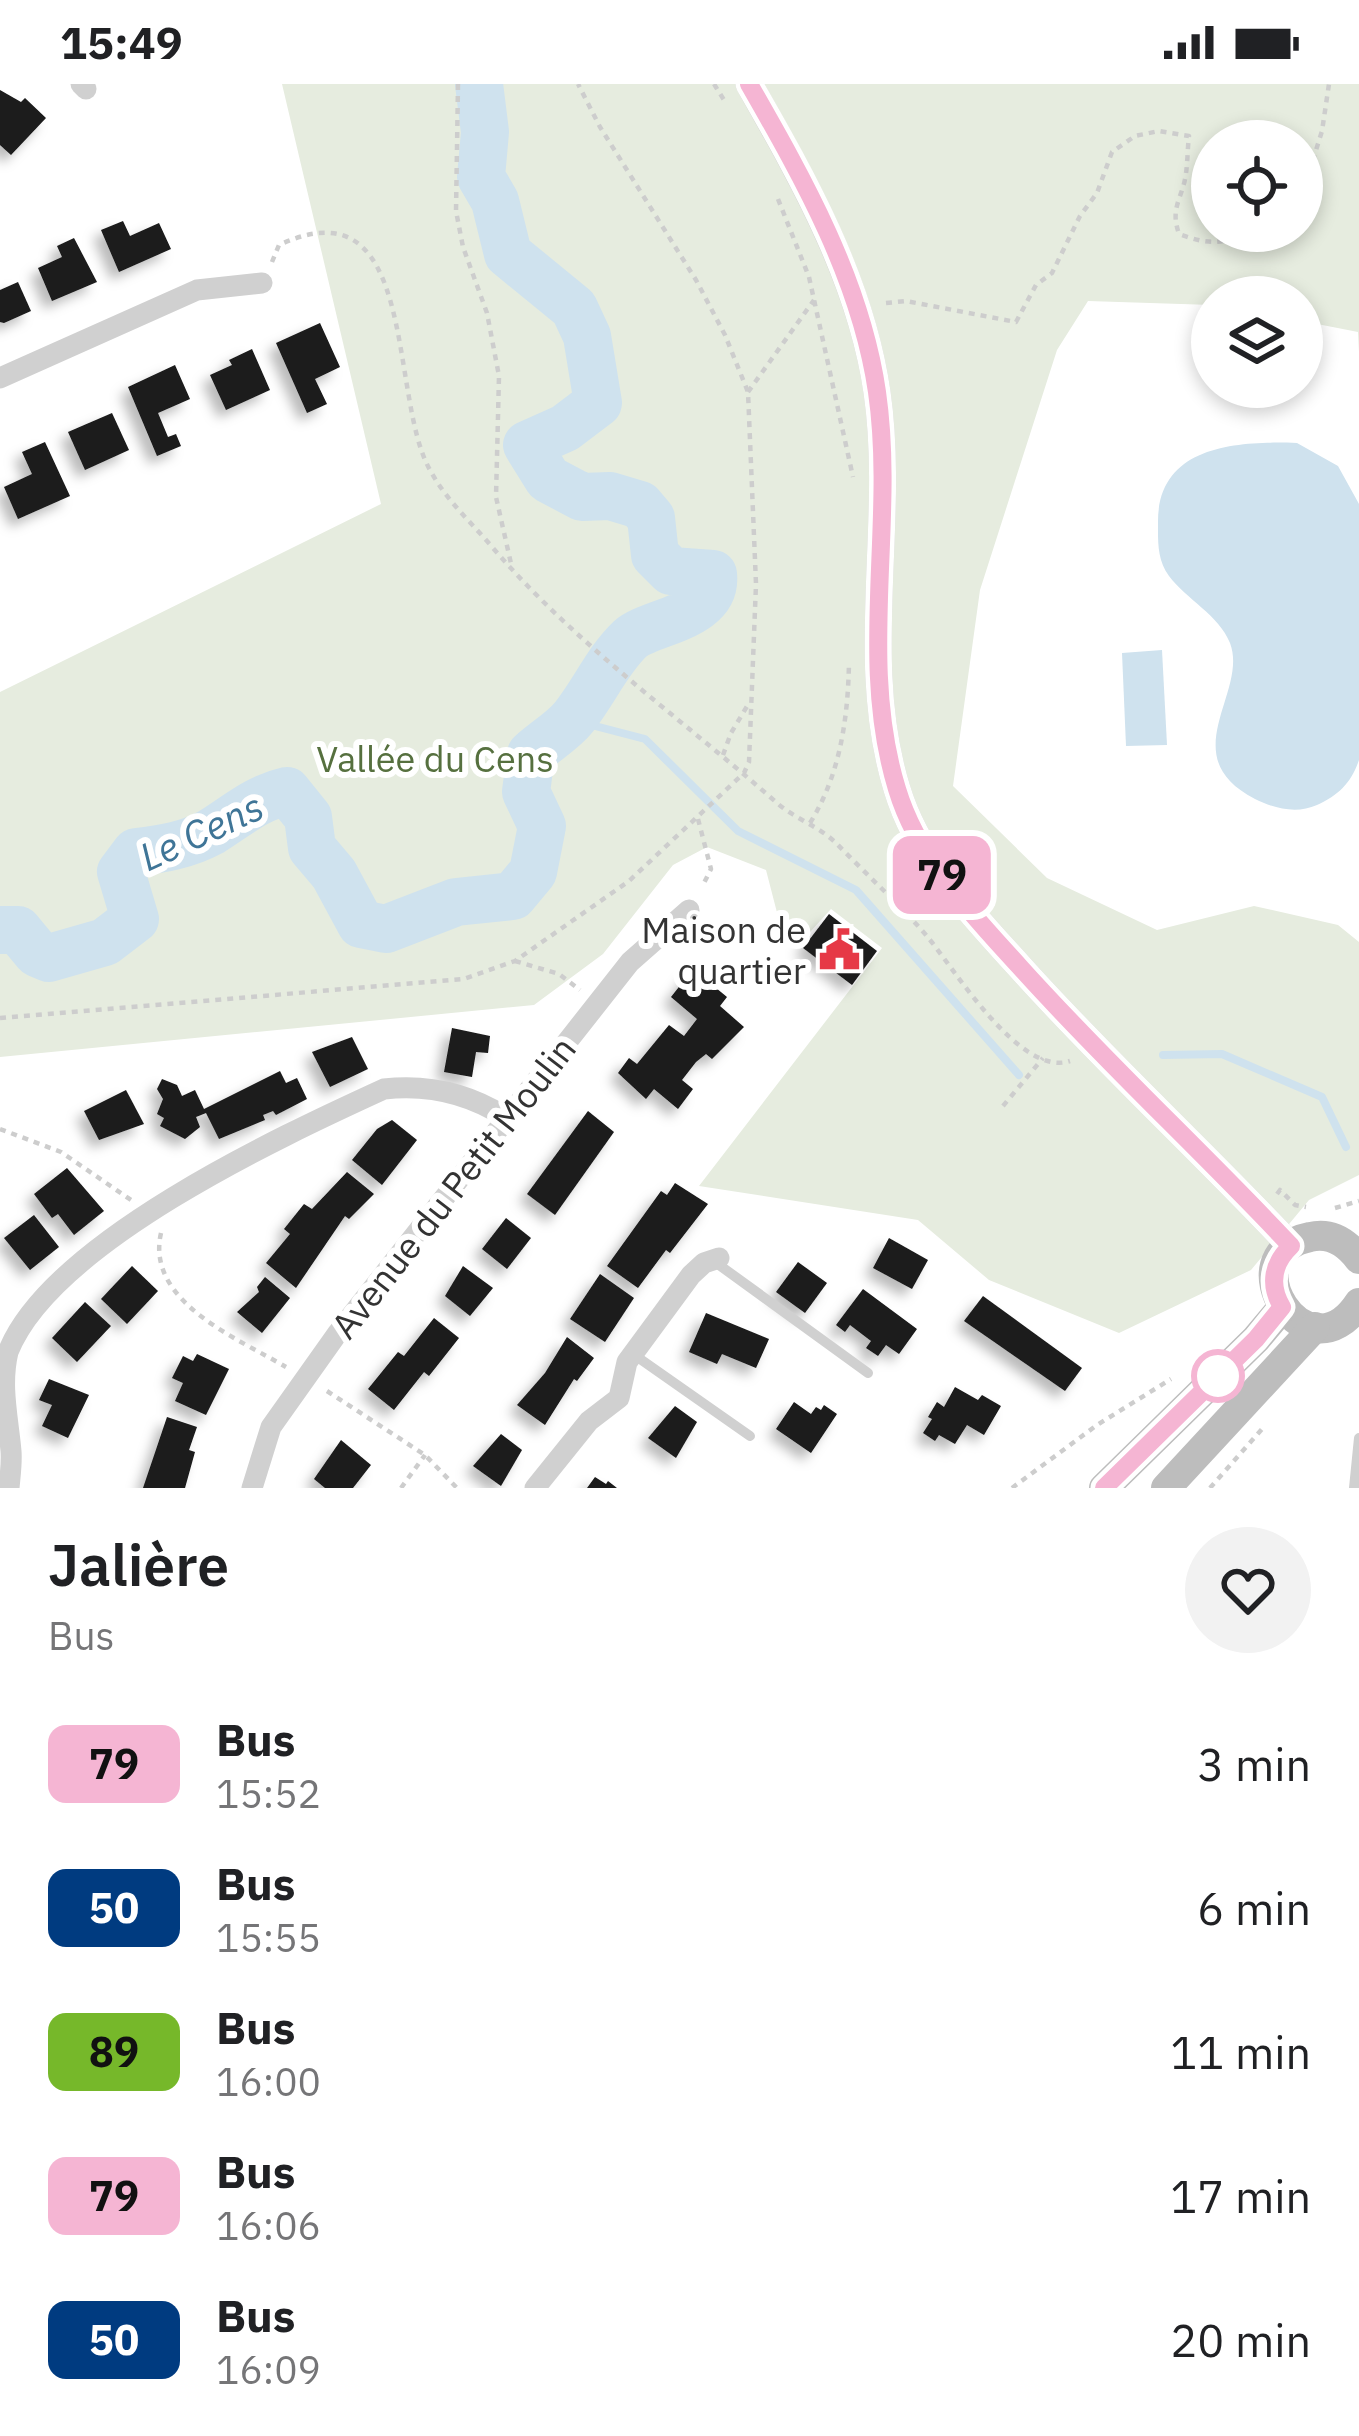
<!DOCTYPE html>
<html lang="fr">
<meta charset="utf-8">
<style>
body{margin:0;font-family:"IBM Plex Sans",sans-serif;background:#f2f2f2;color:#202124;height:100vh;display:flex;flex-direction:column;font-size:45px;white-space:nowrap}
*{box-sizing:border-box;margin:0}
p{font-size:39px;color:#757577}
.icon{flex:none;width:66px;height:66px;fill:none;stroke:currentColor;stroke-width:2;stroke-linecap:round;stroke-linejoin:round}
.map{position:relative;height:1404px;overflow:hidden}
.sheet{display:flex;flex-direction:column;background:#fff;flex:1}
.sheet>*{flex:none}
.badge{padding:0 24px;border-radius:18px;font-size:42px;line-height:78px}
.tools{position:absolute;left:1191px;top:36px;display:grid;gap:24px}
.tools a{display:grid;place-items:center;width:132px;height:132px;border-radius:50%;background:#fff;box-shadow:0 6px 18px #0003;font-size:60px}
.map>.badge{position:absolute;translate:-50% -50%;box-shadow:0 0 0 6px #fff}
.round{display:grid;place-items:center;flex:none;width:126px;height:126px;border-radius:63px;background:#f2f2f2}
.headline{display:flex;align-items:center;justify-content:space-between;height:204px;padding:0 48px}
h1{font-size:57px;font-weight:600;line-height:90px}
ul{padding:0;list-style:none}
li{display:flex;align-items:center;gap:36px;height:144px;padding:0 48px}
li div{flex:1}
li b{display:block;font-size:45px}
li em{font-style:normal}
li .badge{min-width:132px;font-weight:700;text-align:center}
.status{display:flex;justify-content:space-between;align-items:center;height:84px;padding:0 60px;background:#fff;direction:ltr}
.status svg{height:33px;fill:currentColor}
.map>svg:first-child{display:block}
.green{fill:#e6ecdf;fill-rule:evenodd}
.water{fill:#cfe2ee}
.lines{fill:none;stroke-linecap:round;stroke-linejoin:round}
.stream{stroke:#cfe2ee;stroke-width:8}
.river{stroke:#cfe2ee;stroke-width:48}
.building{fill:#1a1a1a;filter:url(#shadow)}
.path{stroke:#cdcdcd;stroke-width:4.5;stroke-dasharray:6 6;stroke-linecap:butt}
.service{stroke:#d0d0d0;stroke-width:10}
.minor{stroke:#d0d0d0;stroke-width:21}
.tertiary{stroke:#d0d0d0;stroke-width:27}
.secondary{stroke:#bdbdbd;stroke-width:30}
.line-casing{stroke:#fff;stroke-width:27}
.line{stroke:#f5b5d3;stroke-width:18}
.stop-dot{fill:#fff;stroke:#f5b5d3;stroke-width:6}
.labels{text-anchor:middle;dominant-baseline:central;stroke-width:12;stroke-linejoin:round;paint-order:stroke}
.park-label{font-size:36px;fill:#56703f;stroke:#fff}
.poi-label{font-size:36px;fill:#333;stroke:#fff;text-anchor:end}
.street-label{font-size:36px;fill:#333;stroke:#fff}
.water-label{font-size:39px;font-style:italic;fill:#3f7597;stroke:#fff}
</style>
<div class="status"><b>15:49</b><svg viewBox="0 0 49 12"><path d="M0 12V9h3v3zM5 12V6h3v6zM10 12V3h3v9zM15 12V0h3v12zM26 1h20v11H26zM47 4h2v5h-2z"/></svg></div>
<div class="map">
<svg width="1359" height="1404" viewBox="0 0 1359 1404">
<defs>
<filter id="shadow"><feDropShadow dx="-8" dy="8" stdDeviation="6" flood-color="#0004"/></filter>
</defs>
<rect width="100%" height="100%" fill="#fff"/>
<path class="green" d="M282,0h1077v268l-1,-20 -56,-11v-24h-90v8l-124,-4 -31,49 -77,240 -27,196 94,92 110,52 97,-24 84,19 21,17v233l-50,25 -58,70 -132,63 -130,-53 -71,-60 -219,-34 183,-238 -51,-39 -30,33 -20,-14 -15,-58 -59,-23 -34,18 -70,89 -69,51 -534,52v-365l381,-188zM1212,57h90v90h-90z"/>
<g class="water">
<path d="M1297,359l41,23 21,38v256c-8,23 -20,35 -42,45 -20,9 -42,4 -62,-6 -83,-43 -6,-106 -25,-156 -11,-28 -44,-44 -61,-67 -12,-16 -11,-35 -11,-53 -1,-79 81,-82 139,-80z"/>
<polygon points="1162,566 1167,661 1126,662 1122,569"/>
</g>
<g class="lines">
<g class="stream">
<polyline points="572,636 645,655 738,747 856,806 1019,991"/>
<polyline points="1163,971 1222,970 1322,1013 1346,1063"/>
</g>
<path class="river" d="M0,846h18l19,23 12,5 56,-16 30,-23 -14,-47 15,-20c27,-3 51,-7 75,-20 26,-16 45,-34 76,-41l21,26 4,31 22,26 27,50 25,5 70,-27 57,-6 20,-24 9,-46 -16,-34 5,-38c14,-13 32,-23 43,-37 20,-25 33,-56 56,-78 20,-18 88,-21 83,-65l-42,-3 -16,-16 -4,-37 -11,-13 -30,-9 -28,1 -34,-18 -21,-34 38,-17 33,-25 -11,-67 -13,-28 -66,-54 -13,-53 -14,-24 4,-45 -6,-48"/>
</g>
<g class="building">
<polygon points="0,6 21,18 25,14 46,34 11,71 0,61"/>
<polygon points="123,137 130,152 159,139 171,165 119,188 101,146"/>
<polygon points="74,154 97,198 52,217 38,184 62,173 57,162"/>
<polygon points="18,198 31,227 4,239 0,238 0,206"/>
<polygon points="320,239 340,283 315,295 327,320 307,329 276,259"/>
<polygon points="252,265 270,306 226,326 210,291 232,281 229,276"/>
<polygon points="175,281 190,315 158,329 168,353 176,350 181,362 157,372 128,303"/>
<polygon points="112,329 129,366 85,386 68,348"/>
<polygon points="45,358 70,412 18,435 4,403 32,390 22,368"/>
<polygon points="829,830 877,867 852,901 803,864"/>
<polygon points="693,885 727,913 720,922 744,943 712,975 706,970 696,978 682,996 693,1005 678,1025 654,1005 646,1015 618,989 629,974 637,980 669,941 684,952 697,935 671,913"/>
<polygon points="452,944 490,952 488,969 476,968 472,993 444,988"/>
<polygon points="352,953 368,985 330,1003 312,968"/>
<polygon points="280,987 286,999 297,994 307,1015 276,1031 273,1027 263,1031 265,1036 219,1055 206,1029 196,1033 200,1043 185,1055 160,1042 164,1034 157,1030 163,1015 157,1005 162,995 177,1001 182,1012 195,1006 204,1025"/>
<polygon points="126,1006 144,1040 99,1056 84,1027"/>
<polygon points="588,1027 614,1048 555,1131 527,1110"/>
<polygon points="392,1036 417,1056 382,1101 352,1076 377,1045"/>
<polygon points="67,1084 104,1127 74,1151 58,1130 52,1134 34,1110"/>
<polygon points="347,1088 374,1110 349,1135 345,1132 296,1204 266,1179 290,1150 284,1145 304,1120 312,1125"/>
<polygon points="675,1099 708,1120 670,1169 666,1166 638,1204 607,1182 661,1107 667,1111"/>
<polygon points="34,1131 59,1163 30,1186 4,1154"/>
<polygon points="506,1134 531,1154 507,1185 482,1165"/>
<polygon points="889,1154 928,1176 912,1205 873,1184"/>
<polygon points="798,1178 827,1199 805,1229 776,1208"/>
<polygon points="132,1182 158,1207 127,1240 101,1215"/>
<polygon points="463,1182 493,1204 470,1232 445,1212"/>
<polygon points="600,1190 634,1214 605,1258 570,1235"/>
<polygon points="265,1193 290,1214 262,1249 237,1228 259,1208 257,1203"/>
<polygon points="863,1205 917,1245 899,1270 886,1261 878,1272 866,1264 871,1257 850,1241 845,1248 836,1241"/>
<polygon points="983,1212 1082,1284 1065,1307 964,1237"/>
<polygon points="85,1218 111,1242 77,1278 52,1254"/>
<polygon points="706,1229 769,1255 756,1284 722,1270 717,1280 689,1268"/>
<polygon points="434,1234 459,1254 429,1292 424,1288 394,1326 368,1305 398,1268 404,1272"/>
<polygon points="567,1253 594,1274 577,1297 574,1295 545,1341 517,1321 545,1289"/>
<polygon points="197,1270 229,1285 206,1331 175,1317 183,1299 172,1294 183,1272 193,1277"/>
<polygon points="49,1295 89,1311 68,1354 42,1342 52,1321 39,1316"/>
<polygon points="955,1303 978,1316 982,1311 1001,1322 984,1351 967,1341 955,1360 939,1351 935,1357 923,1349 932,1335 928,1333 937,1318 944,1323"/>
<polygon points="794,1318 811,1330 816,1323 821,1326 824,1321 837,1330 811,1369 776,1345"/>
<polygon points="675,1322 697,1338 676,1374 648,1354"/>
<polygon points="167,1333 197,1343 189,1366 195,1368 185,1404 143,1404"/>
<polygon points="501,1350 522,1366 501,1402 473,1382"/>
<polygon points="341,1356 371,1381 353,1404 325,1404 314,1395"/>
<polygon points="595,1393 606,1400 608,1397 617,1404 587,1404"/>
</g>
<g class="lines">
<g class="path">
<polyline points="458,0 456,127 463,163 487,229 499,292 496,413 512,484"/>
<polyline points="714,0 724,16"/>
<polyline points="1302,111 1322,47 1329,0"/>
<polyline points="778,115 809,193 853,393"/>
<path d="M272,178l7,-17c141,-66 109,152 151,225 16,30 41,52 63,78 83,97 189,171 284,255 18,16 42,23 60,41 29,30 62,60 89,91 28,33 94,143 144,126"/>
<path d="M886,219l20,-2 110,21 20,-37 16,-12 28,-57 17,-23 15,-41 23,-16 24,-5 30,5c-2,16 -1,36 -6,51 -6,19 -11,26 -4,47 30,11 44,11 72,-3"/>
<polyline points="748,308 814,216"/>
<polyline points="723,671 731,649 749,619"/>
<polyline points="698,735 711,785 702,803"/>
<path d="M810,739c30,-48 38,-104 39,-161"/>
<polyline points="515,877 559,890 580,906"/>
<polyline points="0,934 464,895 515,877 629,797 744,689 749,678 756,500 748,308 725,251 696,196 600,43 578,0"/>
<polyline points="1003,1022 1043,974"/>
<polyline points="0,1045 61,1068 131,1116"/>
<polyline points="1277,1110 1280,1106 1295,1121 1306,1123"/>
<polyline points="1335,1124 1359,1117"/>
<path d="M161,1149c-16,69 78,106 125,134"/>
<polyline points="327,1307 425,1371 457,1404"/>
<polyline points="401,1404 425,1371"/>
<polyline points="1012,1404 1097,1341 1171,1295"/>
<polyline points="1210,1404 1262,1345"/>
</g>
<g class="service">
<polyline points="715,1178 868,1289"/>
<polyline points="633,1270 750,1352"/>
<polyline points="1354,1404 1359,1354"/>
</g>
<g class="minor">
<polyline points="81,0 86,5"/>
<polyline points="0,294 197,206 262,199"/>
<path d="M9,1404c1,-12 3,-25 2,-37 -3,-33 -11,-66 -3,-99 43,-109 271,-215 376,-263 44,-5 86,5 123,29"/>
<polyline points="252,1404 271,1343 337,1250 630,878 689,826"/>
<polyline points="535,1404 589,1337 619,1314 627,1278 691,1191 704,1179 719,1174"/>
</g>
<path class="tertiary" d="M749,0c54,96 112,197 128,308 19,131 -20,267 20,397 21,70 74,124 122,177 87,97 183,185 272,280"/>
<g class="secondary">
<path d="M1359,1175c-12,-16 -28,-27 -49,-22 -84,17 -3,145 49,66"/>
<polyline points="1104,1404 1256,1255 1282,1224"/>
<polyline points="1166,1404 1315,1243"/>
</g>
</g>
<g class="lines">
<defs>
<path id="line" d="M749,0c55,96 112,197 128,308 19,131 -20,267 20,397 21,70 74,124 122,177 87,97 183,185 272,280 -19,18 -22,39 -9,61l-26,32 -152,149"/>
</defs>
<use href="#line" class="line-casing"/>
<use href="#line" class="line"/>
</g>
<defs>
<symbol id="civic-bare" viewBox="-9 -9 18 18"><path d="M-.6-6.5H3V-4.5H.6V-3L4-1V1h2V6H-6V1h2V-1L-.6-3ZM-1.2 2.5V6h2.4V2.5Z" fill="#e63946" stroke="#fff" stroke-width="2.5" paint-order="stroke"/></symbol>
</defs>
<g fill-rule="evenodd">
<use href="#civic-bare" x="810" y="836" width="59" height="59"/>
</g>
<circle class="stop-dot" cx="1218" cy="1292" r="24"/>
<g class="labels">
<g class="park-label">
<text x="435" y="674">Vallée du Cens</text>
</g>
<g class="poi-label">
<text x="806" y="845">Maison de<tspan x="806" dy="41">quartier</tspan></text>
</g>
<g class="street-label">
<text transform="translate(453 1103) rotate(-52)">Avenue du Petit Moulin</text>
</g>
<g class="water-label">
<text transform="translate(201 747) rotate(-25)">Le Cens</text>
</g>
</g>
</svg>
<div class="tools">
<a><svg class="icon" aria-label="locate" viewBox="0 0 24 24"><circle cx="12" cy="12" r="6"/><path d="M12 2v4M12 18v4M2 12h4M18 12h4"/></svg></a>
<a><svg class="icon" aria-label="layers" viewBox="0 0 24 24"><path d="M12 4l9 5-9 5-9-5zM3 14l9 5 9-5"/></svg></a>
</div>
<b class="badge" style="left:942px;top:791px;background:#f5b5d3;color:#111">79</b>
</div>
<section class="sheet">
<div class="headline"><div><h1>Jalière</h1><p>Bus</p></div><a class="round"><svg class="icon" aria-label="heart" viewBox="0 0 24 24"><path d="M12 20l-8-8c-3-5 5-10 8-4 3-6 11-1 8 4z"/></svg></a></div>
<ul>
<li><span class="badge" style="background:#f5b5d3;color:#111">79</span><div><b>Bus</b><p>15:52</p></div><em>3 min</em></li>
<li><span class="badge" style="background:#003b80;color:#fff">50</span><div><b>Bus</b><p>15:55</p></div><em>6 min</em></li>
<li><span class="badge" style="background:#76b82a;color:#111">89</span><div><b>Bus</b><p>16:00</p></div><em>11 min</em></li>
<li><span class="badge" style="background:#f5b5d3;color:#111">79</span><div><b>Bus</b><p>16:06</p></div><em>17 min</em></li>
<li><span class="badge" style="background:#003b80;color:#fff">50</span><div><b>Bus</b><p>16:09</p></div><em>20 min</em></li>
</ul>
</section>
